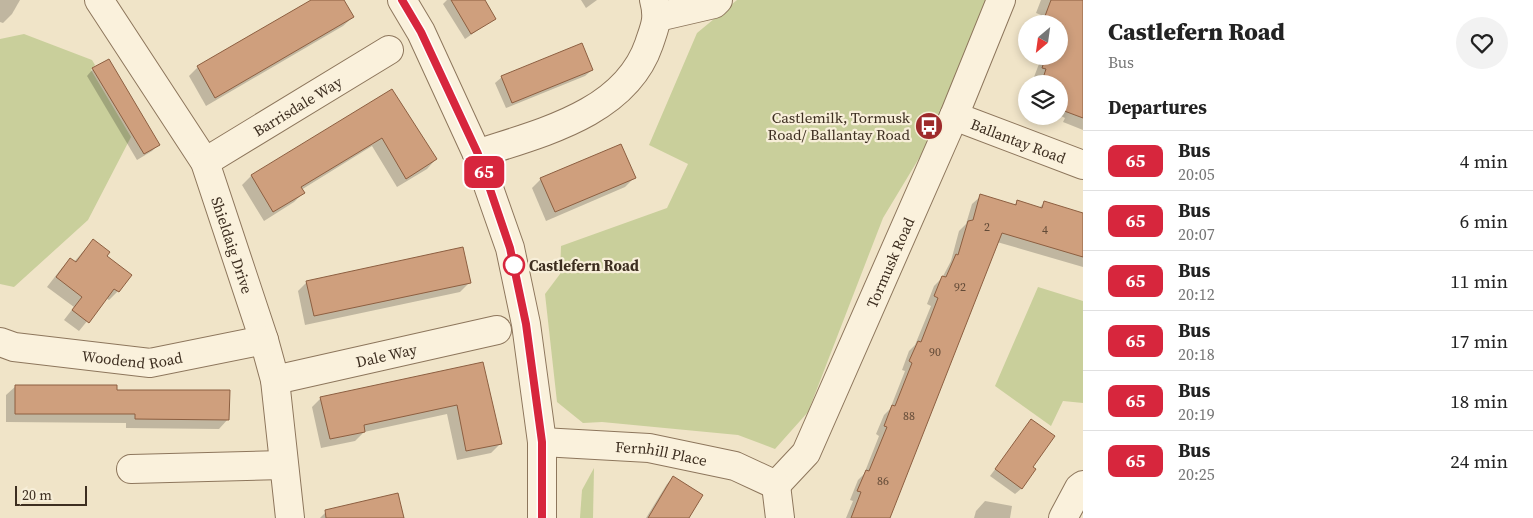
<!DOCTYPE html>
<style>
body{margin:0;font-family:"Source Serif 4",serif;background:#f2f2f2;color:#222;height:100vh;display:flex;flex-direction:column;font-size:19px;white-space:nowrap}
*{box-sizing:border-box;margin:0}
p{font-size:16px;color:#767676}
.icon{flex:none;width:28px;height:28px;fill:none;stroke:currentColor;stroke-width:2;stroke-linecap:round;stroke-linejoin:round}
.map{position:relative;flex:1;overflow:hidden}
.sheet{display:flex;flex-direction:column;background:#fff;width:450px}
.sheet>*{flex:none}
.badge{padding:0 10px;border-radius:8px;font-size:18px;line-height:32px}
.needle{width:32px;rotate:209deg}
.buttons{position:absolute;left:1018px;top:15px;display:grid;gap:10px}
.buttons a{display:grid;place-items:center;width:50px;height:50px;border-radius:50%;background:#fff;box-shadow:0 2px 8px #0003;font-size:25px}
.scale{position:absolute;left:15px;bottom:12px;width:72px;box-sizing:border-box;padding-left:5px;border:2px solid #3d2e20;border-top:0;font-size:14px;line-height:18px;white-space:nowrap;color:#3d2e20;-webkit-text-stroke:4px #f7eed8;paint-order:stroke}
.map>.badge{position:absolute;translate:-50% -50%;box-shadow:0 0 0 2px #fff}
h2{padding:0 25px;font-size:19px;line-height:45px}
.round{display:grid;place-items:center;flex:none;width:52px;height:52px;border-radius:26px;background:#f2f2f2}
.head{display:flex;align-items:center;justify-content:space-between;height:85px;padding:0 25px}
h1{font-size:24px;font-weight:800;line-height:38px}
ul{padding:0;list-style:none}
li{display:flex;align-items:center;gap:15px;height:60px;padding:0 25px;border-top:1px solid #e0e0e0}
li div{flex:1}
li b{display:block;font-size:19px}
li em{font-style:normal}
li .badge{min-width:55px;font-weight:700;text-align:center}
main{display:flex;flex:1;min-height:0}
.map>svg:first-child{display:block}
.green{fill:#c9cf9b}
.shadow{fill:#0003}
.building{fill:#cf9f7d;stroke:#8d5f41}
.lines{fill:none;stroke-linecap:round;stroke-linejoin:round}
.minor-casing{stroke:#8d765c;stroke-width:30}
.minor{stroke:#faf1dc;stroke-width:28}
.line-casing{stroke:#fff;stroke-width:11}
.line{stroke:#d7263d;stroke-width:8}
.stop-dot{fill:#fff;stroke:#d7263d;stroke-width:2.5}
.labels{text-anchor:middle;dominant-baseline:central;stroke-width:4.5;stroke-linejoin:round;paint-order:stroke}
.number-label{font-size:12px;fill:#624a37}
.street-label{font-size:15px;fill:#3d2e20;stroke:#f7eed8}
.poi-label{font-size:15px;fill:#3d2e20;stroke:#f7eed8;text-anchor:end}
.stop-label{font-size:15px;font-weight:bold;fill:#3d2e20;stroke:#f7eed8;text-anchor:start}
</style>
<main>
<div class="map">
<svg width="1083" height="518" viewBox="0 0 1083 518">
<rect width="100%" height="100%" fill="#f0e4c8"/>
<g class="green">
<polygon points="737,0 986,0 930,140 883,218 808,412 775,449 738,435 602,422 583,423 557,402 545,294 560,274 561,246 667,208 688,164 649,145 697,33"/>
<polygon points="24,34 92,60 95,65 91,70 131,137 88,220 14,287 0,284 0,39"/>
<polygon points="1038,287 1083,301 1083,403 1063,401 1051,426 995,386"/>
<polygon points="594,468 593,518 580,518 582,490"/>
</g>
<g class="shadow">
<polygon points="0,0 20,0 12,14 3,23 0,22"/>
<polygon points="313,0 343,0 353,17 343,26 206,106 189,76 198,67"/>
<polygon points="447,0 483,0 495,18 465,39 443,4"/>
<polygon points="581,0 597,0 586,8"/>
<polygon points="1041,0 1083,0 1083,16 1066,57 1077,78 1083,80 1083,130 1063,122 1065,118 1059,115 1059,84 1036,84 1038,78 1034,77 1042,56 1059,56 1059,24 1037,24 1041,15 1036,13"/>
<polygon points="93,69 159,144 152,151 137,160 87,76"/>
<polygon points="592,70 585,76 506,108 495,83 502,77"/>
<polygon points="392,91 436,159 427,169 397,187 372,146 301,190 303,193 294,202 264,221 242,185 251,176"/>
<polygon points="634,178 625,187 546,221 532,188 541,179"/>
<polygon points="981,196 1014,205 1017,202 1039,208 1044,203 1060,214 1083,221 1083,267 997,242 889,518 846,518 853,501 850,500 858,480 864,474 879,436 876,434 884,415 890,409 905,371 902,370 909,351 915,345 931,306 927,304 934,286 942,278 951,261 959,231 966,224 972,204"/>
<polygon points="93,240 105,257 118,291 109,300 106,298 79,331 64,320 74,307 47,287 61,269 70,259 74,262"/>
<polygon points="307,282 470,282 460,292 305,325 298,291"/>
<polygon points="482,364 501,443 491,453 457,460 447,414 364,432 355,441 321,448 312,407 321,398"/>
<polygon points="16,386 116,391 228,419 219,429 126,428 126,423 6,422 6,395"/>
<polygon points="1031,421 1031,467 1022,488 1015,494 990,476"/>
<polygon points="673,478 687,518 646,518 667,484"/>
<polygon points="985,501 1012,506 1010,518 974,518 976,511"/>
<polygon points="328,510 402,518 320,518"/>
</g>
<g class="building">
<polygon points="311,0 344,0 354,17 215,98 197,66"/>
<polygon points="451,0 485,0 496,19 471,34"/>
<polygon points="1051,0 1083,0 1083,118 1059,109 1059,84 1041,84 1046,69 1042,68 1046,56 1059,56 1059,24 1042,24"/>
<polygon points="582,43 593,70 512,103 501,76"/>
<polygon points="109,59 160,145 144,154 92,68"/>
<polygon points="392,89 437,159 406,179 382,138 301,187 305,193 273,212 251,175"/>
<polygon points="621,144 636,178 555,212 540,178"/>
<polygon points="980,194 1016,205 1017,200 1042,208 1044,201 1083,213 1083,257 1002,233 890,518 851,518 861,492 857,491 866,470 869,471 887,427 884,426 892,405 895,406 912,363 909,361 918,341 921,342 938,298 934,296 942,276 946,277 956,254 958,255 968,221 973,220"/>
<polygon points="93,239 110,252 107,256 132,275 119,292 114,289 89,323 72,310 82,297 56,277 70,258 76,262"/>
<polygon points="463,247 471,283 314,316 306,281"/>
<polygon points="483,362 502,444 466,451 457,405 364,425 365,432 330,439 320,397"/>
<polygon points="15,385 117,385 117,390 230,390 229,420 135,419 135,414 15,414"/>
<polygon points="1031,419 1055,436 1033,467 1036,469 1022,489 995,469"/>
<polygon points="673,476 703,495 689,518 648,518"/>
<polygon points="398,493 404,518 326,518 325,510"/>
</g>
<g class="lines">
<defs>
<g id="minor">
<path id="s1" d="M99,0l106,162 59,178 11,40 15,138"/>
<polyline points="402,0 421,32 477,154 510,248 526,324 542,442 542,518"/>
<polyline points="658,17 714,4 718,0"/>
<path id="s2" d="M954,116l129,49"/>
<path d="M477,154c63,-21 148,-40 172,-110 6,-18 10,-25 5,-44"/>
<path id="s3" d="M205,162l184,-112"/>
<path id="s4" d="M0,342l14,5 136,16 114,-23"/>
<path id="s5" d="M275,380l222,-50"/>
<path id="s6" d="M542,442l107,6 86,18 41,19"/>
<polyline points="131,469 283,465"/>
<path id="s7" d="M776,485l30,-32 148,-337 47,-116"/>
<polyline points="776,485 780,518"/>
<polyline points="1063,518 1079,488 1083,485"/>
</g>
</defs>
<use href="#minor" class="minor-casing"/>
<use href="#minor" class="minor"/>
</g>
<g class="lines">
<defs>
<polyline id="line" points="402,0 421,32 478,154 510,248 526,324 542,442 542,518"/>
</defs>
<use href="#line" class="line-casing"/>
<use href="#line" class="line"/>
</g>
<defs>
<symbol id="bus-disc" viewBox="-11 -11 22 22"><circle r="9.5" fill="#9e2a2b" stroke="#f7eed8"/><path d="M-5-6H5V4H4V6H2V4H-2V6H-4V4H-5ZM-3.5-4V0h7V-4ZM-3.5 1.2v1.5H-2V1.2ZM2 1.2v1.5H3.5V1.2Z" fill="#fff"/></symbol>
</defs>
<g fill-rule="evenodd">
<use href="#bus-disc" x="913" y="110" width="32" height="32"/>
</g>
<circle class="stop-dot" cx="514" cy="265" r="10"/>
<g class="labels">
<g class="number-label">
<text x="987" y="227">2</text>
<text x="1045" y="230">4</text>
<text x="960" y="287">92</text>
<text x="935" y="352">90</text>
<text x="909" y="416">88</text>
<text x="883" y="481">86</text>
</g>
<g class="street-label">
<text stroke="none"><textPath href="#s3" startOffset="108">Barrisdale Way</textPath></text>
<text stroke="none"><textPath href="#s2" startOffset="69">Ballantay Road</textPath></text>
<text stroke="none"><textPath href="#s1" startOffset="281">Shieldaig Drive</textPath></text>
<text stroke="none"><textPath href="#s7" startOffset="252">Tormusk Road</textPath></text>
<text stroke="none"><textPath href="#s4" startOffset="134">Woodend Road</textPath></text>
<text stroke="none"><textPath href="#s5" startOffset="114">Dale Way</textPath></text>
<text stroke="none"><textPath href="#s6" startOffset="120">Fernhill Place</textPath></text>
</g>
<g class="poi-label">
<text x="910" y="117">Castlemilk, Tormusk<tspan x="910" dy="17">Road/ Ballantay Road</tspan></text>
</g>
<g class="stop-label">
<text x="529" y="265">Castlefern Road</text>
</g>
</g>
</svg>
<div class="buttons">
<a><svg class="needle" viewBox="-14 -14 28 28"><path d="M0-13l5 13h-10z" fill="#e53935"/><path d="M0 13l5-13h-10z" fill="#767676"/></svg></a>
<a><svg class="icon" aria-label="layers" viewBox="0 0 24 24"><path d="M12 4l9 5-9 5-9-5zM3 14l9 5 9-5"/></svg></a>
</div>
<div class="scale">20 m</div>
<b class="badge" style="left:484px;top:172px;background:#d7263d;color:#fff">65</b>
</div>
<section class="sheet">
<div class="head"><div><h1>Castlefern Road</h1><p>Bus</p></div><a class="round"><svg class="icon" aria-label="heart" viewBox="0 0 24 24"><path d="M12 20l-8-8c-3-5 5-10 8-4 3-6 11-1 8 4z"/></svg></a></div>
<h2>Departures</h2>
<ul>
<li><span class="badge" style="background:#d7263d;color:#fff">65</span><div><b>Bus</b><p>20:05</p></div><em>4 min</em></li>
<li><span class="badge" style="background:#d7263d;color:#fff">65</span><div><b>Bus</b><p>20:07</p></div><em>6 min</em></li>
<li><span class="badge" style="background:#d7263d;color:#fff">65</span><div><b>Bus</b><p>20:12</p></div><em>11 min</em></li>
<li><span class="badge" style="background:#d7263d;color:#fff">65</span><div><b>Bus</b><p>20:18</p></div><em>17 min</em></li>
<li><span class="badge" style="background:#d7263d;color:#fff">65</span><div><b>Bus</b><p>20:19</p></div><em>18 min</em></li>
<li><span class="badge" style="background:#d7263d;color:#fff">65</span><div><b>Bus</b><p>20:25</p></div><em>24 min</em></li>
</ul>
</section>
</main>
